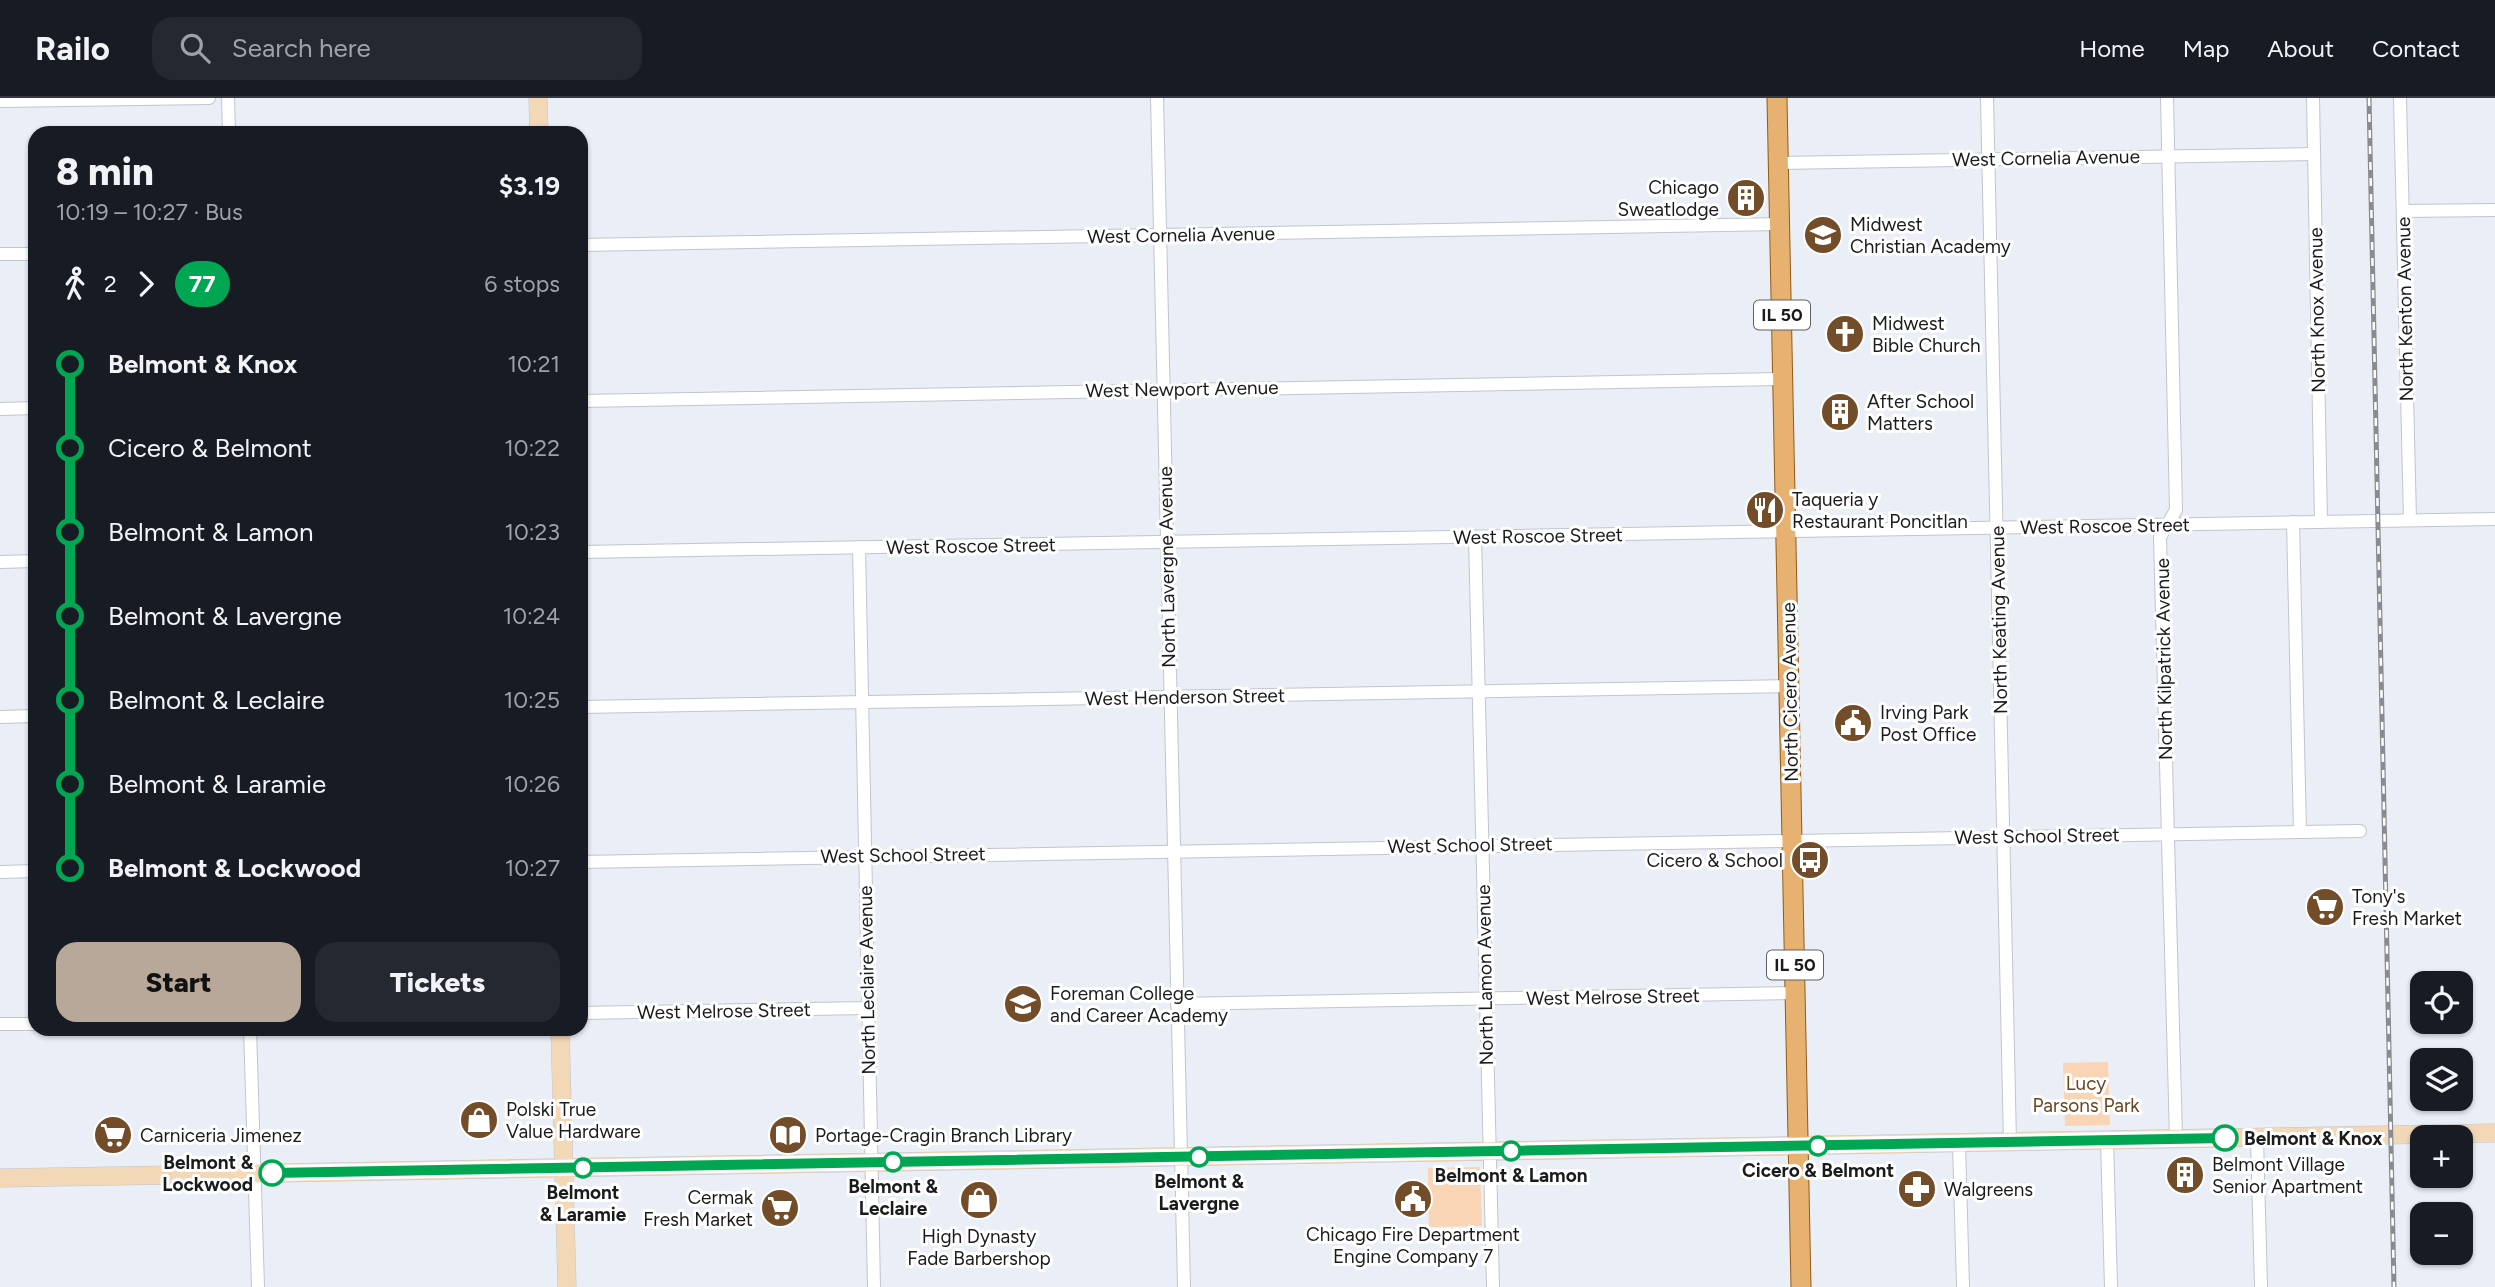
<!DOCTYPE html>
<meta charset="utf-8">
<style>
body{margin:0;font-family:Figtree,sans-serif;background:#242831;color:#f1f3f6;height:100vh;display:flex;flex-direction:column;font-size:26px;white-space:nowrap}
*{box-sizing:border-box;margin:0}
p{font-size:23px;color:#9ea1a6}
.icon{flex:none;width:38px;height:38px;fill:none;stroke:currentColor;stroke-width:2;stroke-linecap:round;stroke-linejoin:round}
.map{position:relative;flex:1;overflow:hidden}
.details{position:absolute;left:28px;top:28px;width:560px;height:910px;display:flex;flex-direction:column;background:#171b24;border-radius:21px;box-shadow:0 2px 5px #0004}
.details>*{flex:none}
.badge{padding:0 14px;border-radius:23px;font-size:24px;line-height:46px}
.tools{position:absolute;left:2410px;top:873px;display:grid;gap:14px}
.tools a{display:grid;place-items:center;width:63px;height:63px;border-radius:14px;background:#171b24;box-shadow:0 2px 5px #0004;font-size:35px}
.map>.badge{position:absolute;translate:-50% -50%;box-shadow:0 0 0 4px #fff}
.legs{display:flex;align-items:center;gap:10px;height:77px;padding:0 28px;font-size:23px}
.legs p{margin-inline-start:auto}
.overview{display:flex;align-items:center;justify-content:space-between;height:119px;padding:0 28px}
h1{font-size:38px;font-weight:800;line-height:52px}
.button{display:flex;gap:14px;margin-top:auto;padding:14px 28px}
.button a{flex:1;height:80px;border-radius:21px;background:#b8a89a;color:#111;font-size:28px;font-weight:800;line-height:80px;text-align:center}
.button a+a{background:#242831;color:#f1f3f6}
ul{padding:0 28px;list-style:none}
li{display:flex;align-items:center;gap:24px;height:84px;font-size:26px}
li i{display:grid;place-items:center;width:10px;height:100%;margin:0 9px;background:currentColor}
li i::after{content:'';width:18px;height:18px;margin:-9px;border:5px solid;border-radius:50%;background:#171b24}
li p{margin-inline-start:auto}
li:first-child i{background:linear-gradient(#0000 50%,currentColor 0)}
li:last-child i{background:linear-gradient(currentColor 50%,#0000 0)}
header{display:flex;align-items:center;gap:42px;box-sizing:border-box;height:98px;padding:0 35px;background:#171b24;border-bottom:2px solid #363941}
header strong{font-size:33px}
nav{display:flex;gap:38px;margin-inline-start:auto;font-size:24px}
.search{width:490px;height:63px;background:#242831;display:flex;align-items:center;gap:18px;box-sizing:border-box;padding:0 24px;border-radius:21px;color:#9ea1a6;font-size:26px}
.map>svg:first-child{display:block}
.green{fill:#fad5b5}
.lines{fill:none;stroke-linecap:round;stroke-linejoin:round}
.street-casing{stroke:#c1c5cd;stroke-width:14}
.secondary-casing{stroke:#c1c5cd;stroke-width:19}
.primary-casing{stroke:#945b16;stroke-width:21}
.street{stroke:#fff;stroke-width:12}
.secondary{stroke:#f3d8b8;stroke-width:18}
.primary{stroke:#e6b171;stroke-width:19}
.rail-casing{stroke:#888b90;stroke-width:5}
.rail{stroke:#fff;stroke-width:2.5;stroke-dasharray:8;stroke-linecap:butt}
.line-1-casing{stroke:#fff;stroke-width:16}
.line-1{stroke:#00a651;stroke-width:10}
.stop-1-dot{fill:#fff;stroke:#00a651;stroke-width:3.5}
.labels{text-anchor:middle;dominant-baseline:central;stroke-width:6;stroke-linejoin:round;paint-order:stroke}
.shield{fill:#fff;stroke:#5e5f61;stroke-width:2}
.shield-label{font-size:18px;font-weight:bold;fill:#191b1d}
.street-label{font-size:19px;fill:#191b1d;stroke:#fff}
.poi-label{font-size:19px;fill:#191b1d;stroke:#fff;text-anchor:start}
.park-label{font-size:19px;fill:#6b441f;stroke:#fff}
.stop-label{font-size:19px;font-weight:bold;fill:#191b1d;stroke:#fff}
</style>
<header>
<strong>Railo</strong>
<div class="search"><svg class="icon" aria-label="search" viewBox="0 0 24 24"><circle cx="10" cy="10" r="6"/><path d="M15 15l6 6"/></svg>Search here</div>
<nav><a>Home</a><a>Map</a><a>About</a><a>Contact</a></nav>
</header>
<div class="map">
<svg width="2495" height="1189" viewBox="0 0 2495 1189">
<rect width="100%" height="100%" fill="#eaeef6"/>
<g class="green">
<polygon points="2108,964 2110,1027 2065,1028 2063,965"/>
<polygon points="1480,1069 1482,1128 1429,1129 1428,1070"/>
</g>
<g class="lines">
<defs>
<g id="street">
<polyline points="228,0 229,35"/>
<polyline points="1157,0 1184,1189"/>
<polyline points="1987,0 2010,1044"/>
<polyline points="2167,0 2176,412 2160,439 2176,1041"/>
<polyline points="2313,0 2321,424"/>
<polyline points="2400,0 2410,422"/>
<polyline points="0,3 209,0"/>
<polyline points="1779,65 2314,56"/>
<polyline points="2403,113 2495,112"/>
<polyline points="581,147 1780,126"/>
<polyline points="0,156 35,156"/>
<polyline points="581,303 1783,281"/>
<polyline points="0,311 35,310"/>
<polyline points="2293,424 2300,734"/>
<polyline points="1475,439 1493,1189"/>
<polyline points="859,449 874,1189"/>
<polyline points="581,454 2495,421"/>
<polyline points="0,464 35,463"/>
<polyline points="581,609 1790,588"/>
<polyline points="0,619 35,618"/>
<polyline points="581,764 2360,733"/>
<polyline points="0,774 35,773"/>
<polyline points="1177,906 1796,895"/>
<polyline points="581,915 868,910"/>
<polyline points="0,926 35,926"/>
<polyline points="250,931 258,1189"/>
<polyline points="2257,1040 2261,1189"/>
<polyline points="2107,1042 2111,1189"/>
<polyline points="1959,1045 1963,1189"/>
</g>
<g id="secondary">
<polyline points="538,0 539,35"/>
<polyline points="560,931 567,1189"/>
<polyline points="0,1080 2495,1035"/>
</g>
<polyline id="primary" points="1777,0 1801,1189"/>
</defs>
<use href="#street" class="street-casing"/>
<use href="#secondary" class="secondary-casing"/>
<use href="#primary" class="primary-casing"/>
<use href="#street" class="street"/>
<use href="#secondary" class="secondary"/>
<use href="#primary" class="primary"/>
<defs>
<polyline id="rail" points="2369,0 2394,1189"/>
</defs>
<use href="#rail" class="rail-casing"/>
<use href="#rail" class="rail"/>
</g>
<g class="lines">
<defs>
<polyline id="line-1" points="272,1075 2225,1040"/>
</defs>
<use href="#line-1" class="line-1-casing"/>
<use href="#line-1" class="line-1"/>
</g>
<defs>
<symbol id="building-disc" viewBox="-11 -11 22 22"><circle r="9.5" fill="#734d29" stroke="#fff"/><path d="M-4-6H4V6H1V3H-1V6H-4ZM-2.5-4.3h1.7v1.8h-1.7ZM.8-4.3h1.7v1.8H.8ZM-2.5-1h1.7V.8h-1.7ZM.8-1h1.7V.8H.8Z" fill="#fff"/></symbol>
<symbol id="school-disc" viewBox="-11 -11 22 22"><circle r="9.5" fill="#734d29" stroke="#fff"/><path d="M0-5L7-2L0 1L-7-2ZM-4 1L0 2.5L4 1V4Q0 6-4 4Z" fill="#fff"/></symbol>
<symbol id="church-disc" viewBox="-11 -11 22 22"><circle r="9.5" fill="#734d29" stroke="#fff"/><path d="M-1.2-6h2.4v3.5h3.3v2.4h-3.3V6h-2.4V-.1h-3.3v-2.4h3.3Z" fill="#fff"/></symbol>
<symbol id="restaurant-disc" viewBox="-11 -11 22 22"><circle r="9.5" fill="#734d29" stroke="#fff"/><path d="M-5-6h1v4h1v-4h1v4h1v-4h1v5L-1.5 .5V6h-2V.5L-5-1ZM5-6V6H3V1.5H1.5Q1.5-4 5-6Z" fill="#fff"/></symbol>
<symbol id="civic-disc" viewBox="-11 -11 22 22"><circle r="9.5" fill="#734d29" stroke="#fff"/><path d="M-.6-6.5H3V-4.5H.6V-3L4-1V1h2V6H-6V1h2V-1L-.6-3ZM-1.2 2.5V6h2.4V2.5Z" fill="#fff"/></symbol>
<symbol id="bus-disc" viewBox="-11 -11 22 22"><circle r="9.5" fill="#734d29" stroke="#fff"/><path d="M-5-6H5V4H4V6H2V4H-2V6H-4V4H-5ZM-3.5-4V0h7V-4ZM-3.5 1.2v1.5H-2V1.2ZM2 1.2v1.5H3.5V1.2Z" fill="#fff"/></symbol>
<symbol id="supermarket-disc" viewBox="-11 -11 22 22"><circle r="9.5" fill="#734d29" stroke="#fff"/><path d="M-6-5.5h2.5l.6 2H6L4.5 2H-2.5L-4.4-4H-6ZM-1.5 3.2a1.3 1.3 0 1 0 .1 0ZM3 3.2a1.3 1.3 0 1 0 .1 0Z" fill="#fff"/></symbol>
<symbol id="shop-disc" viewBox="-11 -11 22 22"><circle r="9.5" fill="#734d29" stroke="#fff"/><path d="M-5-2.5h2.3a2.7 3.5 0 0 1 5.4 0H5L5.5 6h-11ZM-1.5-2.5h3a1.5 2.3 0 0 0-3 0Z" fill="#fff"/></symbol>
<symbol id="library-disc" viewBox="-11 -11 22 22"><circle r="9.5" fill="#734d29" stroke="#fff"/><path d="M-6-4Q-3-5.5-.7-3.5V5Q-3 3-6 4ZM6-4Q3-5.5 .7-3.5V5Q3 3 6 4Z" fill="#fff"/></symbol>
<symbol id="pharmacy-disc" viewBox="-11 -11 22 22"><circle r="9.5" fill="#734d29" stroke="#fff"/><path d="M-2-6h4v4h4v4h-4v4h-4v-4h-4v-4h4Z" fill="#fff"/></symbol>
</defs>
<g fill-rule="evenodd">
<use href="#building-disc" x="1724" y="78" width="44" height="44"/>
<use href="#school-disc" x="1801" y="115" width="44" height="44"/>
<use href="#church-disc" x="1823" y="214" width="44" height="44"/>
<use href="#building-disc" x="1818" y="292" width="44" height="44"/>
<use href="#restaurant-disc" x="1743" y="390" width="44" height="44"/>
<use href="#civic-disc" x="1831" y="603" width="44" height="44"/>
<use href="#bus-disc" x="1788" y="740" width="44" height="44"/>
<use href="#supermarket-disc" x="2303" y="787" width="44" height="44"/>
<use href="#school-disc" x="1001" y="884" width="44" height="44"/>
<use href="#shop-disc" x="457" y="1000" width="44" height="44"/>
<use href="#supermarket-disc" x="91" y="1015" width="44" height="44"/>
<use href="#library-disc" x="766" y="1015" width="44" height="44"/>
<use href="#building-disc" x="2163" y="1055" width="44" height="44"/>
<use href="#pharmacy-disc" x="1895" y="1069" width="44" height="44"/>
<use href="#civic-disc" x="1391" y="1079" width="44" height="44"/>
<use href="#shop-disc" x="957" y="1080" width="44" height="44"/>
<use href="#supermarket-disc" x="758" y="1088" width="44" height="44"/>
</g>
<g class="stop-1-dot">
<circle cx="2225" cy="1040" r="12"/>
<circle cx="1818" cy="1048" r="9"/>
<circle cx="1511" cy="1053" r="9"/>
<circle cx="1199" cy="1059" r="9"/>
<circle cx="893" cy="1064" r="9"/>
<circle cx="583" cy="1070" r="9"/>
<circle cx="272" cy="1075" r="12"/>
</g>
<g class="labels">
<g class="shield">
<rect x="1754" y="202.5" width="56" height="29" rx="5"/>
<rect x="1767" y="852.5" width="56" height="29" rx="5"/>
</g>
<g class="shield-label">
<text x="1782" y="217">IL 50</text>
<text x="1795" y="867">IL 50</text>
</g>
<g class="street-label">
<text transform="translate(2046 60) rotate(-1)">West Cornelia Avenue</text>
<text transform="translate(1181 137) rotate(-1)">West Cornelia Avenue</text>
<text transform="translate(2405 211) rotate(-91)">North Kenton Avenue</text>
<text transform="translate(2317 212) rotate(-91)">North Knox Avenue</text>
<text transform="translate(1182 291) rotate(-1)">West Newport Avenue</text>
<text transform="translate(2105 428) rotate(-1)">West Roscoe Street</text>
<text transform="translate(1538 438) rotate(-1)">West Roscoe Street</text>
<text transform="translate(971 448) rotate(-1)">West Roscoe Street</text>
<text transform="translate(1167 469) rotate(-91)">North Lavergne Avenue</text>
<text transform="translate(1999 522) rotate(-91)">North Keating Avenue</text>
<text transform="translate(2164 561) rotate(-91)">North Kilpatrick Avenue</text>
<text transform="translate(1790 594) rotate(-91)">North Cicero Avenue</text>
<text transform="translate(1185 599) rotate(-1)">West Henderson Street</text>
<text transform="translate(2037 738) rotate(-1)">West School Street</text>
<text transform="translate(1470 747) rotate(-1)">West School Street</text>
<text transform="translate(903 757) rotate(-1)">West School Street</text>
<text transform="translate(1485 877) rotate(-91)">North Lamon Avenue</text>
<text transform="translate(867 882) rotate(-91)">North Leclaire Avenue</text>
<text transform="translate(1613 899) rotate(-1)">West Melrose Street</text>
<text transform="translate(724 913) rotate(-1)">West Melrose Street</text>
</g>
<g class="poi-label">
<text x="1719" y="89" text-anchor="end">Chicago<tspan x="1719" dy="22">Sweatlodge</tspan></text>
<text x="1850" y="126">Midwest<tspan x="1850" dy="22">Christian Academy</tspan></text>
<text x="1872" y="225">Midwest<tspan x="1872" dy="22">Bible Church</tspan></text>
<text x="1867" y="303">After School<tspan x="1867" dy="22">Matters</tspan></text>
<text x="1792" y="401">Taqueria y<tspan x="1792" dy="22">Restaurant Poncitlan</tspan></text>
<text x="1880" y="614">Irving Park<tspan x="1880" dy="22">Post Office</tspan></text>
<text x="1783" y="762" text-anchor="end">Cicero &amp; School</text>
<text x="2352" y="798">Tony's<tspan x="2352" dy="22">Fresh Market</tspan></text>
<text x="1050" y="895">Foreman College<tspan x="1050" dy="22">and Career Academy</tspan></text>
<text x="506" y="1011">Polski True<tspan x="506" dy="22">Value Hardware</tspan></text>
<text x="140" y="1037">Carniceria Jimenez</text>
<text x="815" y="1037">Portage-Cragin Branch Library</text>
<text x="2212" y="1066">Belmont Village<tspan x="2212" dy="22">Senior Apartment</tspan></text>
<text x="1944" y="1091">Walgreens</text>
<text x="753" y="1099" text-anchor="end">Cermak<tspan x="753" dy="22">Fresh Market</tspan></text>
<text x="1413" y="1136" text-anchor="middle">Chicago Fire Department<tspan x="1413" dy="22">Engine Company 7</tspan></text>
<text x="979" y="1138" text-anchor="middle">High Dynasty<tspan x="979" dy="22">Fade Barbershop</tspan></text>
</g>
<g class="park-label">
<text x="2086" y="985">Lucy<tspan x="2086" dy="22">Parsons Park</tspan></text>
</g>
<g class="stop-label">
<text x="2244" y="1040" text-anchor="start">Belmont &amp; Knox</text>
<text x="253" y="1064" text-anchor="end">Belmont &amp;<tspan x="253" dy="22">Lockwood</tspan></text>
<text x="1818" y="1072">Cicero &amp; Belmont</text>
<text x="1511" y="1077">Belmont &amp; Lamon</text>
<text x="1199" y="1083">Belmont &amp;<tspan x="1199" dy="22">Lavergne</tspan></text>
<text x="893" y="1088">Belmont &amp;<tspan x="893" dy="22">Leclaire</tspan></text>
<text x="583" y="1094">Belmont<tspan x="583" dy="22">&amp; Laramie</tspan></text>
</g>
</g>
</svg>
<div class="tools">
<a><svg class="icon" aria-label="locate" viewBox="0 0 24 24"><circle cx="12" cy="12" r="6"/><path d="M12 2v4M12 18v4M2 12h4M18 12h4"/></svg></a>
<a><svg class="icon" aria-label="layers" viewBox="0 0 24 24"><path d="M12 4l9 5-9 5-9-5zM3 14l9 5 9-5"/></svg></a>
<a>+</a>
<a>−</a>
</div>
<section class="details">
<div class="overview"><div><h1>8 min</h1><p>10:19 – 10:27 · Bus</p></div><b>$3.19</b></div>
<div class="legs"><svg class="icon" aria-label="walk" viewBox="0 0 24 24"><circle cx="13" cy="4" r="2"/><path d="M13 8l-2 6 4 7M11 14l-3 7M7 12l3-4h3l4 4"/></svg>2<svg class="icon" aria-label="forward" viewBox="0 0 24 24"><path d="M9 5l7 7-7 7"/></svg><b class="badge" style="background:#00a651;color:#fff">77</b><p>6 stops</p></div>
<ul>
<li><i style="color:#00a651"></i><b>Belmont &amp; Knox</b><p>10:21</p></li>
<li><i style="color:#00a651"></i><span>Cicero &amp; Belmont</span><p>10:22</p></li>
<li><i style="color:#00a651"></i><span>Belmont &amp; Lamon</span><p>10:23</p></li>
<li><i style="color:#00a651"></i><span>Belmont &amp; Lavergne</span><p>10:24</p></li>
<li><i style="color:#00a651"></i><span>Belmont &amp; Leclaire</span><p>10:25</p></li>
<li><i style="color:#00a651"></i><span>Belmont &amp; Laramie</span><p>10:26</p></li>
<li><i style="color:#00a651"></i><b>Belmont &amp; Lockwood</b><p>10:27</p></li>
</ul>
<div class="button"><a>Start</a><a>Tickets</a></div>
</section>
</div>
